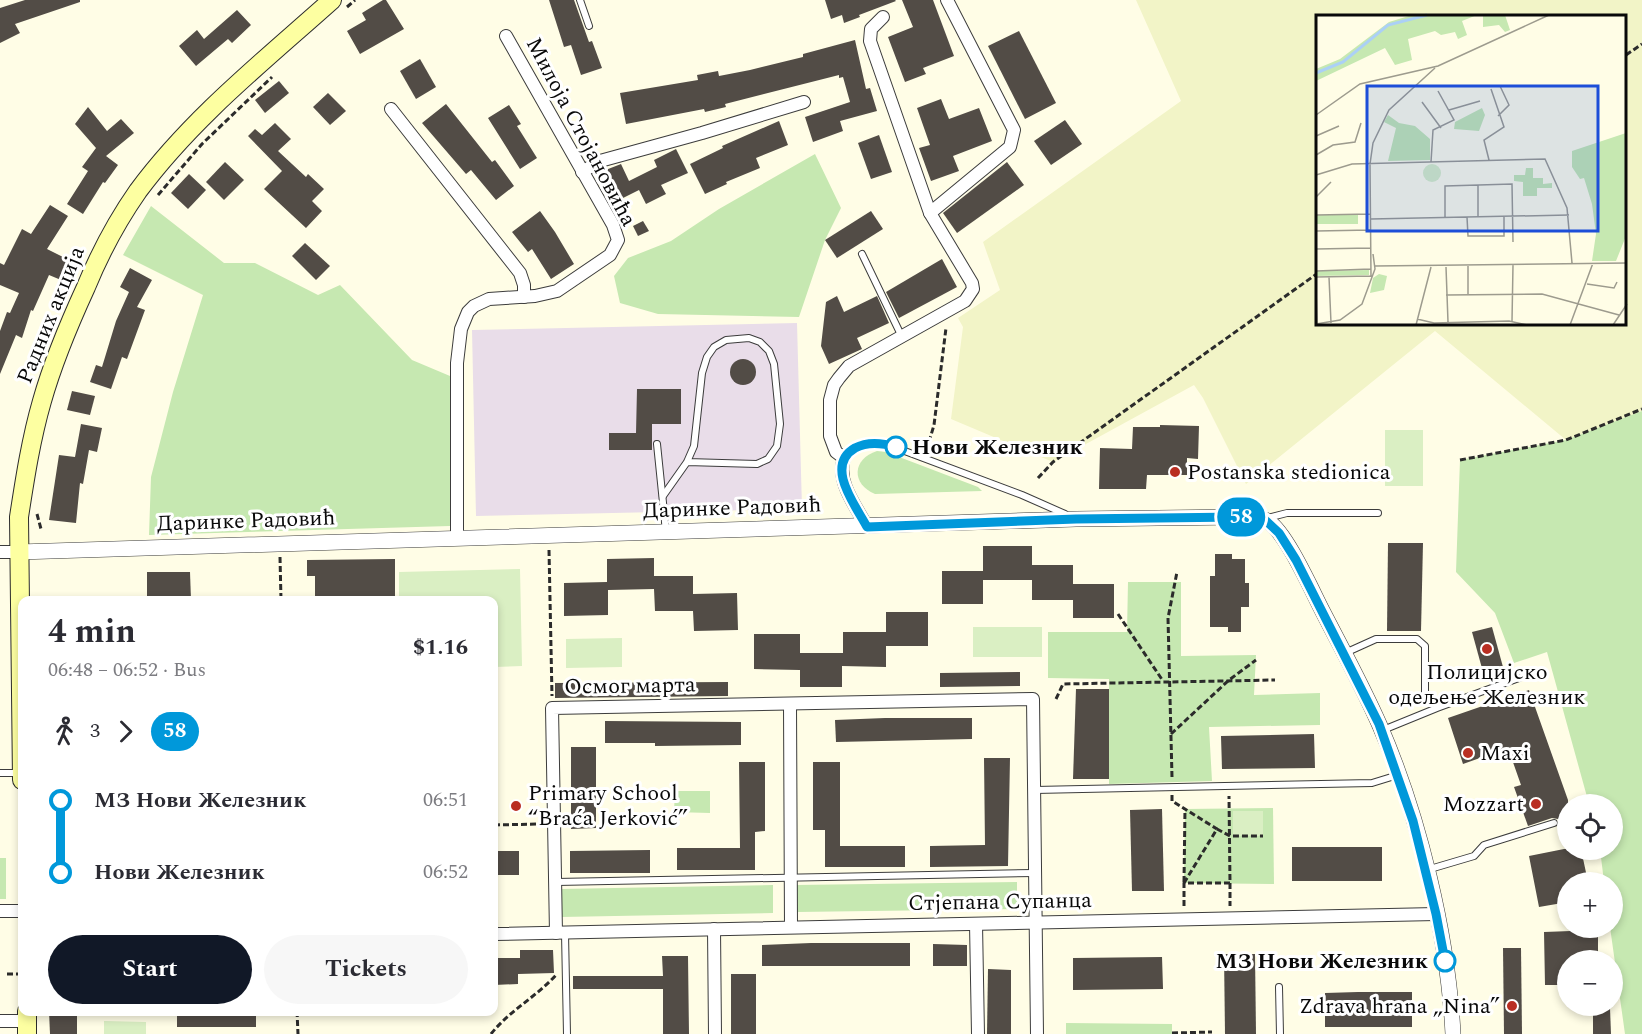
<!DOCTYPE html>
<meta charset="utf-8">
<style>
body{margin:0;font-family:Spectral,serif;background:#f7f7f7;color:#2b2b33;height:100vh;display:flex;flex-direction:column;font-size:22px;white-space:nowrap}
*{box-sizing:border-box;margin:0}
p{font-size:20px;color:#7c7c81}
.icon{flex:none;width:33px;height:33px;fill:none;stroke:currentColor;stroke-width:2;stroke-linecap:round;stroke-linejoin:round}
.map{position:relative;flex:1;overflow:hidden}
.sheet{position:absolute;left:18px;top:596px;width:480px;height:420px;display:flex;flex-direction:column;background:#fff;border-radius:12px;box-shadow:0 3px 9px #0003}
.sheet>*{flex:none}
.badge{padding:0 12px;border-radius:20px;font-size:21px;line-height:39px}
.controls{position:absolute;left:1557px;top:794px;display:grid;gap:12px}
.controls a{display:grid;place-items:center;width:66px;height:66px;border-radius:50%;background:#fff;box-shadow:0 3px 9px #0003;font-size:30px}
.map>.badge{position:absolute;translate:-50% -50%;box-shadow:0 0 0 3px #fff}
.legs{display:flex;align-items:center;gap:9px;height:66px;padding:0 30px;font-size:20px}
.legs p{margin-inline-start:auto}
.overview{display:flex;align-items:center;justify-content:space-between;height:102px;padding:0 30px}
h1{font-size:33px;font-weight:700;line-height:45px}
.cta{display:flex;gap:12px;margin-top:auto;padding:12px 30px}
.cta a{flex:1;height:69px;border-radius:36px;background:#111827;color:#fff;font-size:24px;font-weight:700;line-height:69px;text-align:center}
.cta a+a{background:#f7f7f7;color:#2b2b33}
ul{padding:0 30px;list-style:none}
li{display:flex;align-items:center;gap:21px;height:72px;font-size:22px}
li i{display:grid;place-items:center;width:9px;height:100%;margin:0 8px;background:currentColor}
li i::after{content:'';width:15px;height:15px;margin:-8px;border:4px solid;border-radius:50%;background:#fff}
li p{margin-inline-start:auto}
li:first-child i{background:linear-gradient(#0000 50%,currentColor 0)}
li:last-child i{background:linear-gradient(currentColor 50%,#0000 0)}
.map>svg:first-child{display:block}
.industrial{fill:#e9dde9}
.farmland{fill:#f2f4c7;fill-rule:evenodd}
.green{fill:#c6e8b1}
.pitch{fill:#daefc3}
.building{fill:#524c46}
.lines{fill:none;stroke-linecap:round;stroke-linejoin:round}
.service-casing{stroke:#3c3c3c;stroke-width:8}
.minor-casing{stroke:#3c3c3c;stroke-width:14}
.tertiary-casing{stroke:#3c3c3c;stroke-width:16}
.secondary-casing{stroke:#2b2b2b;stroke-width:20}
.path{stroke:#2b2b2b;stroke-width:3;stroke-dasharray:6 3;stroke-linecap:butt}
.service{stroke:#fff;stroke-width:6}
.minor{stroke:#fff;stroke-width:12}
.tertiary{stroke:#fff;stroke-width:15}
.secondary{stroke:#fdffa1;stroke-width:18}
.line-1-casing{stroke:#fff;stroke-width:14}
.line-1{stroke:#0098da;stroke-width:9}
.stop-1-dot{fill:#fff;stroke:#0098da;stroke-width:3}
.poi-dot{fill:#b92e22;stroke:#fff;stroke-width:2}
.labels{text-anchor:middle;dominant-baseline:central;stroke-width:6;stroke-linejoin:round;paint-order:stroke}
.street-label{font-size:22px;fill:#090909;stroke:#fff}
.stop-label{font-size:22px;font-weight:bold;fill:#090909;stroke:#fff;text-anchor:start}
.poi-label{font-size:22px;fill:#090909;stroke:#fff;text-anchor:start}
.inset-river{fill:none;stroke:#abd0f6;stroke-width:3}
.inset-road{fill:none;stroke:#9d9b8e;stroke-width:1.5}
.view{fill:#1d4ed8;fill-opacity:0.15;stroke:#1d4ed8;stroke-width:3}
.inset-edge{fill:none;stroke:#090909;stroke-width:3}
</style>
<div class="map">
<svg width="1642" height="1034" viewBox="0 0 1642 1034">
<rect width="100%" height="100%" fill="#fffde6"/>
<polygon class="industrial" points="797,323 802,509 476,516 472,330"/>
<path class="farmland" d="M1136,0h506v411l-76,29 -131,-109 -189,153 -43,-86 -9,-13 -141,77 -102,-43 12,-92 -5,-9 42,-28 -17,-48 198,-141zM1318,16h308v308h-308z"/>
<g class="green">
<polygon points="815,154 841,208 825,240 799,317 658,314 620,303 614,276 628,258 671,241 719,209"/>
<polygon points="151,206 224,263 255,263 318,295 340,285 412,360 450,376 450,526 149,535 151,477 173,392 203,295 123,255"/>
<polygon points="1642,411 1642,1034 1625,1034 1610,927 1612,927 1612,882 1604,882 1600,849 1612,849 1612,804 1589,804 1547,652 1514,663 1495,613 1456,572 1460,460 1566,440"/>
<path d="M877,451l9,1 92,35 4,4 -107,3c-24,-10 -23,-35 2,-43z"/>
<polygon points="1128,582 1181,582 1181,656 1256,655 1254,695 1320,693 1320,725 1209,727 1212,781 1109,784 1109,679 1048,678 1048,632 1127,632"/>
<polygon points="675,791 710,791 710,813 674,812"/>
<polygon points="1273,808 1274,884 1184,883 1185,809"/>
<rect x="0" y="858" width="6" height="41"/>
<polygon points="1017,882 1017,909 797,912 796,885"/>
<polygon points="773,885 773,913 561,917 560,889"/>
<polygon points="1066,1023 1172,1024 1172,1034 1066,1034"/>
</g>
<g class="pitch">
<rect x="1385" y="430" width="38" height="56"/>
<polygon points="520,569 522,666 494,667 494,600 399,600 399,572"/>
<rect x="973" y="627" width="69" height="30"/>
<polygon points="622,638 622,667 566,668 566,639"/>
<rect x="1233" y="811" width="30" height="25"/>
<polygon points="104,1021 146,1022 146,1034 104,1034"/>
</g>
<g class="building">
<polygon points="25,0 80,0 80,2 15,24 20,33 0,43 0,8"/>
<polygon points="383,0 386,0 404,29 360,54 347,31 366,20 362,13"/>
<polygon points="549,0 574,0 589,42 592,41 602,68 581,75 571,45 564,47"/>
<polygon points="825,0 895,0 896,1 859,15 860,17 844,23 842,15 831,19"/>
<polygon points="902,0 933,0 954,56 923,68 926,74 905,82 888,37 913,27"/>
<polygon points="237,10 251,25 232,43 228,39 196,66 179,46 197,30 204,39"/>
<polygon points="1019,31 1056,103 1025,119 988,46"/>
<polygon points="855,40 866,89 870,88 877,111 840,121 843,131 813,142 805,117 850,102 843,77 839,78 839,75 725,104 726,107 705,112 704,109 626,124 620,93 698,80 697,75 718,71 719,76 750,70 803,57 803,54"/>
<polygon points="420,59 436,87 416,99 400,71"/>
<polygon points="279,81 289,93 265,113 255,100"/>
<polygon points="328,93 346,111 330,125 313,107"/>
<polygon points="941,99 949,119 979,108 992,141 953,156 959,171 931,181 919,148 930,145 917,108"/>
<polygon points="446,104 492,162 495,160 514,186 496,200 471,170 466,174 422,123"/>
<polygon points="509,105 521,124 517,126 537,158 520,169 488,118"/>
<polygon points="88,107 107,131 121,119 134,133 106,156 118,165 105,183 103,182 83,214 67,204 88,171 82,167 96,148 75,124"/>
<polygon points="1065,120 1082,144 1051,165 1034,141"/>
<polygon points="779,121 788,145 756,158 760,168 726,182 727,184 705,194 690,164 723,148 722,146"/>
<polygon points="275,123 291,139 278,151 306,177 308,174 324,189 312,201 322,211 306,228 264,189 282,171 248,136 255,129 262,135"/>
<polygon points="879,135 892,172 871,179 858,143"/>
<polygon points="676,149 688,173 661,185 666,194 646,204 639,190 617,201 603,171 621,164 629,181 657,167 654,160"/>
<polygon points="225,162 244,180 224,200 206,182"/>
<polygon points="1007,162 1024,185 957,233 943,213"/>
<polygon points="189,174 206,190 188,209 171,193"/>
<polygon points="50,205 68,216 47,249 71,261 61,280 49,275 33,311 31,310 22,338 16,335 0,374 0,331 7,312 10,313 19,293 0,285 0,263 4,265 22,229 31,234"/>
<polygon points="540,211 555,232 574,264 551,279 532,249 528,252 512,232"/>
<polygon points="871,211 883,229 837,258 825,240"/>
<polygon points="643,221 649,231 638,236 633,226"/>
<polygon points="305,243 330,266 316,280 292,256"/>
<polygon points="942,259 957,287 899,318 886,292"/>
<polygon points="130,268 152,280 137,307 145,310 127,359 122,357 111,389 90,382 96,365 102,367 116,321 129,292 120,287"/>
<polygon points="837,296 844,312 877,296 889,323 857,338 862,349 829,364 821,346 826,302"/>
<circle cx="743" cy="372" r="13"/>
<polygon points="637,389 681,389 681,424 652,424 652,450 609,450 609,433 636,433"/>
<polygon points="72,391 95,396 90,415 67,410"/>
<polygon points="81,424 102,428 97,452 89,450 83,484 80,483 76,523 49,520 59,455 75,457"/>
<polygon points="1160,425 1199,426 1198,459 1187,458 1187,475 1147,475 1146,489 1099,489 1100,448 1132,449 1133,427 1160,427"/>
<polygon points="1388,543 1423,543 1421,631 1387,631"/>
<polygon points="983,546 1032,546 1032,565 1073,565 1073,584 1114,584 1114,618 1073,618 1073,600 1032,600 1032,580 983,580 983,604 942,604 942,571 983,571"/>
<polygon points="1215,554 1232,554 1232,559 1245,559 1245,583 1249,583 1249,607 1241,607 1241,632 1228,632 1228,627 1210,627 1210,576 1215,576"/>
<polygon points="654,558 654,576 693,576 693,594 737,593 738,630 694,631 693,611 655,611 654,589 608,590 608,585 608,615 564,616 564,583 607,582 607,559"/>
<polygon points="395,559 395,600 315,600 315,576 307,576 307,560"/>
<polygon points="147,572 190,572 191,600 147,600"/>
<polygon points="886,612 928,612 928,646 886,646 886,667 842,666 842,687 800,687 800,670 754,669 754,634 800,634 800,653 843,653 843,632 886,632"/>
<polygon points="1492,627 1503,667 1483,672 1472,632"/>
<polygon points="1020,672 1020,686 940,687 940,673"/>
<polygon points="728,682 728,696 555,698 555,683"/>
<polygon points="1076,689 1109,689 1109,779 1073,779"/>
<polygon points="1529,690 1568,800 1568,816 1558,819 1552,818 1528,826 1514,787 1521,785 1508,748 1463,764 1448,718"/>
<polygon points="885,718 972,718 972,739 836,742 835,720"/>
<polygon points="605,721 741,722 741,745 655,746 655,743 605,743"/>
<polygon points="1314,734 1315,768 1222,769 1221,736"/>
<polygon points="571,747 596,747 596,828 571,829"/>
<polygon points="984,758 1010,758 1008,866 930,867 930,846 985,845"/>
<polygon points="739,762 765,762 765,831 755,832 755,870 677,870 677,848 740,848"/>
<polygon points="813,762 840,762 840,846 905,846 905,867 825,867 825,830 813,830"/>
<polygon points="1162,809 1164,891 1132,891 1130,810"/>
<rect x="1292" y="847" width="90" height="34"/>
<polygon points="1564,849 1581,849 1588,882 1568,882 1568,902 1539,907 1529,856"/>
<polygon points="650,850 650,873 570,873 570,851"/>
<rect x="494" y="851" width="25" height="24"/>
<polygon points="1598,930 1598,960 1568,960 1568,985 1545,985 1544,932"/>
<polygon points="811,943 910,943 910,966 762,966 762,945"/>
<polygon points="933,944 967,945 967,966 933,966"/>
<polygon points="1503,948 1521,948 1522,1034 1504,1034"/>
<polygon points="520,950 553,950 554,973 518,974 518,984 494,985 494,958 520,958"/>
<polygon points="1224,954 1255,954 1256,1034 1225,1034"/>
<polygon points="662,956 688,956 689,1034 663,1034 663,989 573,989 573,976 663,976"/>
<polygon points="1162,957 1163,989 1073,990 1073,958"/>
<polygon points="988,969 1011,970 1011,1034 987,1034"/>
<rect x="731" y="974" width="25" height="60"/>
<polygon points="1358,992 1412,992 1412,1027 1325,1027 1325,993"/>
<polygon points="1593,1008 1610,1008 1611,1034 1593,1034"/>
<polygon points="49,1011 77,1011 77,1034 50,1034"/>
<rect x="177" y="1011" width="79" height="16"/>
</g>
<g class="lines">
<defs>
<g id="service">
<polyline points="580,0 589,26"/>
<polyline points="862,254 902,337"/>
<polyline points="657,444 666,532"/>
<path d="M844,458c11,-13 26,-16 42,-14l136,51 43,19"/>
<polyline points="663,496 687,462 694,446 702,373 707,357 714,347 726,340 749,338 760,342 769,351 774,364 780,424 777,446 768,459 757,464 687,462"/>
<polyline points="1268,518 1287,513 1378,513"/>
<polyline points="1345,653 1376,639 1417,639 1425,646 1425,692"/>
<polyline points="1383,730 1437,708 1519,678"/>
<polyline points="0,773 19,773"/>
<polyline points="1035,790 1372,783 1398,775"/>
<polyline points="1430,869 1474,856 1484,845 1554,823"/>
<polyline points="556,882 1035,873"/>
<polyline points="565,933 567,1034"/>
<polyline points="1279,987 1280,1034"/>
</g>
<g id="minor">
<polyline points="391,109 520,273 524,285 524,297"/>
<polyline points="582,172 600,161 702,133 804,102"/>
<polyline points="930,213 1010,147 1014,130 947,0"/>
<path d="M867,527c-11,-21 -31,-45 -23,-69l-8,-6 -6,-16v-36l4,-15 5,-7 10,-12 116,-65 8,-12 -1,-6 -42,-70 -60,-172 1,-12 12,-12"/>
<polyline points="457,538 457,363 461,329 468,312 474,306 489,299 535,296 557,291 610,255 618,240 613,225 506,36"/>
<polyline points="0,552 19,552"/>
<polyline points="790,704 791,927"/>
<polyline points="0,911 22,911"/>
<polyline points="976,924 978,1034"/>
<polyline points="714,929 715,1034"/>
<polyline points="556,933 552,708 1033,699 1037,1034"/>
<polyline points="494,934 1436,914"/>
<polyline points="0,1021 27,1021"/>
</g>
<path id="tertiary" d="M19,552l1057,-33 163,-2c10,0 22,-1 30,5 18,12 43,69 54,90 19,37 40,75 57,114 39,90 68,209 73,308"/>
<g id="secondary">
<path d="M22,780l-3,-263c6,-39 12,-78 23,-116 11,-39 27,-77 44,-114 14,-34 31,-66 52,-96 54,-73 127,-131 194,-191"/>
<polyline points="27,1011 27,1034"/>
</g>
</defs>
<use href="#service" class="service-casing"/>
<use href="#minor" class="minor-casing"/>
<use href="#tertiary" class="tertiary-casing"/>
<use href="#secondary" class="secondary-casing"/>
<g class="path">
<polyline points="347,7 355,0"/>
<polyline points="1626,55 1642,44"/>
<polyline points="158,195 202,144 272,77"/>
<polyline points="929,442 934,425 946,328"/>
<polyline points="1460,460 1566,440 1642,409"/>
<polyline points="1038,478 1053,462 1318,273"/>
<polyline points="37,514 41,529"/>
<polyline points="549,550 552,696"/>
<polyline points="280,557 281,600"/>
<polyline points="1118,614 1163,681"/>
<polyline points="1056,699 1063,684 1275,680"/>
<polyline points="1171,734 1229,680 1256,660"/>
<polyline points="1172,777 1168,618 1177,572"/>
<polyline points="1172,795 1172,801 1217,829"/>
<polyline points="494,825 538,824"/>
<polyline points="1184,882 1185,809"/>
<polyline points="1184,883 1217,829 1230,836 1263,836"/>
<polyline points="1230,883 1230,906"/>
<polyline points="1184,906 1184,883 1230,883 1229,796"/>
<polyline points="7,974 22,974"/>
<polyline points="297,1011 298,1034"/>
<polyline points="1172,1033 1212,1032"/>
<path d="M491,1034c18,-23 45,-37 65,-59"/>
</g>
<use href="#service" class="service"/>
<use href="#minor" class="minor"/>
<use href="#tertiary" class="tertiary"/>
<use href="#secondary" class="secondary"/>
</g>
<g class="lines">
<defs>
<path id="line-1" d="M896,447c-13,-4 -28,-6 -41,1 -31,18 1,58 12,79l209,-8 163,-2 25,2 15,14 17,27 83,164 34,97 23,93 9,47"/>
</defs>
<use href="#line-1" class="line-1-casing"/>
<use href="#line-1" class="line-1"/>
</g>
<g class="stop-1-dot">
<circle cx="896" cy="447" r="10"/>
<circle cx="1445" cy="961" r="10"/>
</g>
<g class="poi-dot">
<circle cx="1175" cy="472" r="6"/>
<circle cx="1487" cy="649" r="6"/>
<circle cx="1468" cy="753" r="6"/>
<circle cx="1536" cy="804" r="6"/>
<circle cx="516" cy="806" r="6"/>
<circle cx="1512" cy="1006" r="6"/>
</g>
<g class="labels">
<g class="street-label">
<text transform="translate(581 132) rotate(62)">Милоја Стојановића</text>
<text transform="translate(51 315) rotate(-68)">Радних акција</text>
<text transform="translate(732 508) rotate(-2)">Даринке Радовић</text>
<text transform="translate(246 521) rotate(-2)">Даринке Радовић</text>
<text transform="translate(630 686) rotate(-1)">Осмог марта</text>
<text transform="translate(1000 902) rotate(-1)">Стјепана Супанца</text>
</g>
<g class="stop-label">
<text x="912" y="447">Нови Железник</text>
<text x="1428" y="961" text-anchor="end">МЗ Нови Железник</text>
</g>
<g class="poi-label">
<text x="1187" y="472">Postanska stedionica</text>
<text x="1487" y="672" text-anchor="middle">Полицијско<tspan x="1487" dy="25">одељење Железник</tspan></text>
<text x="1480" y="753">Maxi</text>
<text x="528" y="793">Primary School<tspan x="528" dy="25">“Braća Jerković”</tspan></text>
<text x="1524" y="804" text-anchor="end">Mozzart</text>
<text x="1500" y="1006" text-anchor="end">Zdrava hrana „Nina”</text>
</g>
</g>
<g transform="translate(1316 15)">
<rect width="310" height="310" fill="#fffde6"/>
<path d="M96,0h65l-15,6 5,14 -9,4 -3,-7 -14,3 -6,-4 -27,8 4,21 -17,5 -10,-17 -69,33v-12l24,-10 49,-37zM167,0h22l5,15 -5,2 -6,-7 -16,2zM166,93l3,7 -6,16 -25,-2 1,-7zM72,100l11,8 16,3 15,13v21l-42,1 8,-33 -12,-6zM310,118v103l-10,25h-24l4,-27 -4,-30 -8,-26 -4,1 -8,-12v-16zM210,153h7v10h10v6l9,-1v5h-15v8h-14v-14l-9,-1v-6h11zM0,200h42v9h-42zM53,255v5l-53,1v-5zM63,259l8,2 -3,14 -14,3 3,-15z" fill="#c6e8b1"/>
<path d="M107 158a9 9 0 1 1 18 0a9 9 0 1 1-18 0Z" fill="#daefc3"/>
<path class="inset-river" d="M0,58l27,-11 45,-37 39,-10"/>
<path class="inset-road" d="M106,87l19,26M133,95l31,-9M0,100l44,-31 78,-18 111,-51M182,101l11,-11 -9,-19M0,121l23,-10M0,140l17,-10 22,-3 6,-19M173,145l-5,-20 20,-13 -13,-38M115,147l2,-32 21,-10 -16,-29M0,160l36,-11 193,-5 22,49 5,55M162,170v31M0,182l15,-15M0,200l55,-1M129,202v-31l67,-2 1,58M151,202l1,19h36v-20M55,204l198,-4M0,216l55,-1M0,234l55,-1M59,251l252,-3M152,251v28M130,252l2,55M0,256l55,-2M0,262l55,-1M13,262l2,46M55,262l-1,-113 3,-21 16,-33 46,-42M271,269l27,4 3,-6M0,272l1,37M130,280l96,-1 77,21M101,304l17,4 75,-2 18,4M196,306l1,-56M0,309l24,-4 22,-16 13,-35 -2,-15M100,310l15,-58M254,310l23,-62M297,310l14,-21"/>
<path class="view" d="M51,71h231v145h-231z"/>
<rect width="310" height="310" class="inset-edge"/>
</g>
</svg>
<div class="controls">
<a><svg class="icon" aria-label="locate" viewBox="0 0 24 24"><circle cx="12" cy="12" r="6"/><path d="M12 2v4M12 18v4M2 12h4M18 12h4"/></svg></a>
<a>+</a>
<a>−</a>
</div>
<b class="badge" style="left:1241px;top:517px;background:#0098da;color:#fff">58</b>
<section class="sheet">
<div class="overview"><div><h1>4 min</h1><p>06:48 – 06:52 · Bus</p></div><b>$1.16</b></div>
<div class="legs"><svg class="icon" aria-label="walk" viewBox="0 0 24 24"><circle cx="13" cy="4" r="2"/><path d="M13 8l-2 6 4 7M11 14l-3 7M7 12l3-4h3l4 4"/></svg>3<svg class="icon" aria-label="forward" viewBox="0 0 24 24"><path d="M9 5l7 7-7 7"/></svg><b class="badge" style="background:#0098da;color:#fff">58</b></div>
<ul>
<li><i style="color:#0098da"></i><b>МЗ Нови Железник</b><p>06:51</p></li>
<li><i style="color:#0098da"></i><b>Нови Железник</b><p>06:52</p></li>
</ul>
<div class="cta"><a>Start</a><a>Tickets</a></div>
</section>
</div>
